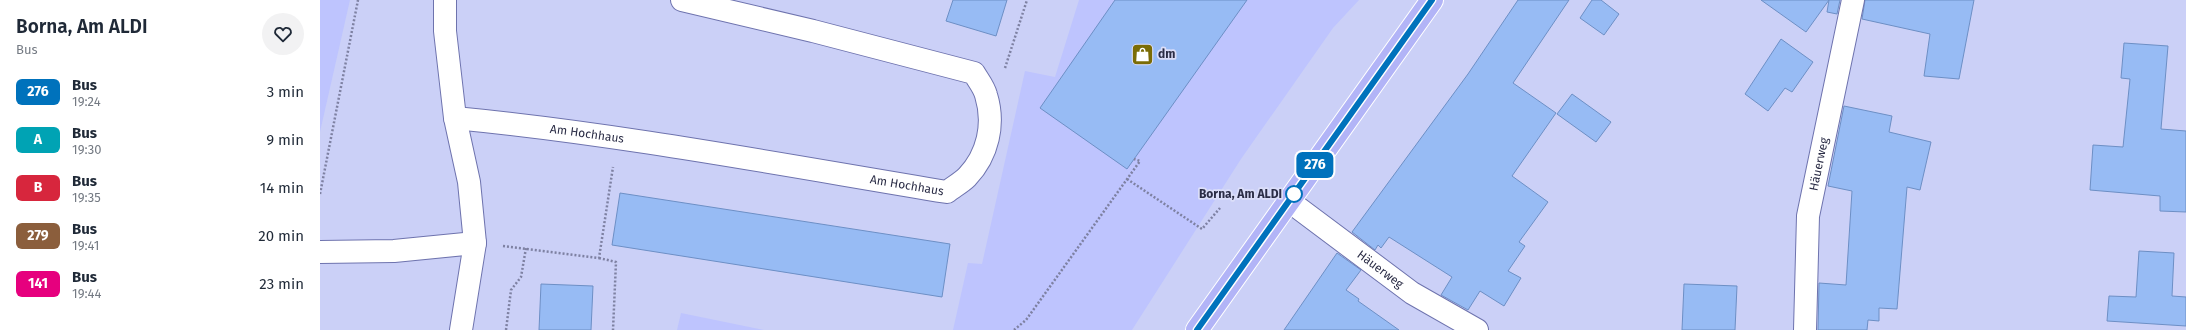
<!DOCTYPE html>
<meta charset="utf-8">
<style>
body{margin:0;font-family:"Fira Sans",sans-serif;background:#f2f2f3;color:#1f2937;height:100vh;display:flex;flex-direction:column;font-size:15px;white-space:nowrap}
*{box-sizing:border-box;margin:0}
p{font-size:13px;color:#747a83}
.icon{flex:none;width:22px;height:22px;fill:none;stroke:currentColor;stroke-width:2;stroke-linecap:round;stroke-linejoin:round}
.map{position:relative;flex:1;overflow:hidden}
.side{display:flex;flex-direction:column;background:#fff;width:320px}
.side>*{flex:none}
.badge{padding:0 8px;border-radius:6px;font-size:14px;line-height:26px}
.map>.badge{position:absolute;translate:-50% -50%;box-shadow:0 0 0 2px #fff}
.round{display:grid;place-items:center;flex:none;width:42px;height:42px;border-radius:21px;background:#f2f2f3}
.head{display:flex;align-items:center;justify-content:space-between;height:68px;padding:0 16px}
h1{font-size:19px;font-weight:600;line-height:30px}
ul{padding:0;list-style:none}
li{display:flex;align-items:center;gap:12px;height:48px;padding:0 16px}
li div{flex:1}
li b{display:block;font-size:15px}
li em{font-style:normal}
li .badge{min-width:44px;font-weight:700;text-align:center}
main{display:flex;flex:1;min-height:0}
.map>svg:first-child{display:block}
.built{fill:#bec4fe}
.building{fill:#97bbf4;stroke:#6d8fc5}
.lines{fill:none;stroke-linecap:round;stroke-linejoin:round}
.minor-casing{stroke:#6e73ae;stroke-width:24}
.major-casing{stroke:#fff;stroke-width:24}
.path{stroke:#7e81a2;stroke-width:2.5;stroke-dasharray:2 2;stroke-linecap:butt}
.minor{stroke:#fff;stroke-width:22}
.major{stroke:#b2b4f7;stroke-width:22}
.line-casing{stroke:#fff;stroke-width:9}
.line{stroke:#0072bc;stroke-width:6}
.stop-dot{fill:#fff;stroke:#0072bc;stroke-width:2}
.labels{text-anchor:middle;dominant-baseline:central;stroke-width:3.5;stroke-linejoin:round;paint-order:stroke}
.poi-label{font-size:12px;font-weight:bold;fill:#2b2d46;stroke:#dbdef9;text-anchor:start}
.street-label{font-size:12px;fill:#2b2d46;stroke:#dbdef9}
.stop-label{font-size:12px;font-weight:bold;fill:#2b2d46;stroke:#dbdef9;text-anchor:end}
</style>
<main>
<section class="side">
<div class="head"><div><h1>Borna, Am ALDI</h1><p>Bus</p></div><a class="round"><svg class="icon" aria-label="heart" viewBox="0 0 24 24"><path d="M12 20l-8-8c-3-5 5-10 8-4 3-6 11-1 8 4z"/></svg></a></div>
<ul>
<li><span class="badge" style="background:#0072bc;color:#fff">276</span><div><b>Bus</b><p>19:24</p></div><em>3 min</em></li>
<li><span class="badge" style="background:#00a3b4;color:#fff">A</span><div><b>Bus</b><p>19:30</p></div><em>9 min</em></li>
<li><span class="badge" style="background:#d7263d;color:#fff">B</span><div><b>Bus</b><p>19:35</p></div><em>14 min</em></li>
<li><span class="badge" style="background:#8b5e3c;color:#fff">279</span><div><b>Bus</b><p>19:41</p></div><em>20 min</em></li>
<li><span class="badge" style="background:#e6007e;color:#fff">141</span><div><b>Bus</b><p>19:44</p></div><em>23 min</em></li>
</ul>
</section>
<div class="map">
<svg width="1866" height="330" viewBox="0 0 1866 330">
<rect width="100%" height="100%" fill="#cbd0f7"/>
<g class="built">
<polygon points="0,0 30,0 0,132"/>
<polygon points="759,0 1039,0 1013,28 921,159 812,330 633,330 648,263 662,264 705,71 735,77"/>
<polygon points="361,313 444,330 357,330"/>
</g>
<g class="building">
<polygon points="633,0 687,0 676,36 626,21"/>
<polygon points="795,0 927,0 807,169 720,108"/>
<polygon points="1198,0 1249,0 1193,83 1236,113 1192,176 1228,202 1199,242 1205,246 1188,271 1201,278 1184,306 1160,291 1148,310 1121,295 1132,277 1069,237 1061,248 1058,245 1055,250 1032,232 1148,74"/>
<polygon points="1272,0 1281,0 1299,14 1284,35 1260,18"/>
<polygon points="1441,0 1509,0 1486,32"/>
<polygon points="1509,0 1520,0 1517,14 1507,12"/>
<polygon points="1545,0 1654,0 1639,79 1604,76 1610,34 1542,19"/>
<polygon points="1461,39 1493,62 1472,92 1465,88 1448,111 1425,94"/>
<polygon points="1804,43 1848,46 1841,129 1866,131 1866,212 1840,211 1840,196 1770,190 1773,145 1803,147 1810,79 1801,78"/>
<polygon points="1252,94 1291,122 1276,142 1237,114"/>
<polygon points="1524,106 1572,116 1569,132 1611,142 1600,190 1587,187 1577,309 1559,308 1559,321 1548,320 1547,330 1498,330 1499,283 1526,285 1532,191 1508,186"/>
<polygon points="300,193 630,244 622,297 292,245"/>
<polygon points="1819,251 1854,253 1852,296 1866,297 1866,326 1787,321 1789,296 1816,297"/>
<polygon points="1017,253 1041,270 1026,290 1039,299 1038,301 1079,330 964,330"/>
<polygon points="221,284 273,286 271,330 219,330"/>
<polygon points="1364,284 1417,286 1415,330 1362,330"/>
</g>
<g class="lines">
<defs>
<g id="minor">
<polyline points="125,0 125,31 135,118 149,182 155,243 141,330"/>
<path id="s1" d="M135,118c165,16 328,47 492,74 6,-5 14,-9 20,-15 21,-22 28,-53 19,-82 -2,-8 -8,-15 -12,-22l-161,-42 -131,-31"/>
<path id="s2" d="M969,201l123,92 65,37"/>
<polyline points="0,252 74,251 155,243"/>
<path id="s3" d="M1485,330l3,-114 45,-216"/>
</g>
<polyline id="major" points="877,330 1112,0"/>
</defs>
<use href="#minor" class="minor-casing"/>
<use href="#major" class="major-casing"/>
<g class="path">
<polyline points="685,68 707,0"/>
<polyline points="807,179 882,229 900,208"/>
<polyline points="0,194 38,0"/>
<polyline points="183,246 279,258 293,167"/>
<polyline points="279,258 296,262 293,330"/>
<polyline points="186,330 191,290 201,277 206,248"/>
<polyline points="694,330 706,320 820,161 814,159"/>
</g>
<use href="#minor" class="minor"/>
<use href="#major" class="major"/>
</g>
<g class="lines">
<defs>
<polyline id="line" points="877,330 1112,0"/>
</defs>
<use href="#line" class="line-casing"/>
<use href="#line" class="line"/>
</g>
<defs>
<symbol id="shop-square" viewBox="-11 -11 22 22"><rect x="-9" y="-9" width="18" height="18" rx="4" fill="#7b6c05" stroke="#dbdef9"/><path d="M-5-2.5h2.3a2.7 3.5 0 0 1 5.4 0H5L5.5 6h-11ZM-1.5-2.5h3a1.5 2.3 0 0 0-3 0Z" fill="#fff"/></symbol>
</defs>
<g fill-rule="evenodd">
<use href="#shop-square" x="810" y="42" width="25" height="25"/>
</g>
<circle class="stop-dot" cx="974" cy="194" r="8"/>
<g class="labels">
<g class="poi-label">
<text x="838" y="54">dm</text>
</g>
<g class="street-label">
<text stroke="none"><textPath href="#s1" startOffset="133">Am Hochhaus</textPath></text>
<text stroke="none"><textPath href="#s3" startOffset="167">Häuerweg</textPath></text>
<text stroke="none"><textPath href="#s1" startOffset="457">Am Hochhaus</textPath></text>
<text stroke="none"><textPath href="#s2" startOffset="114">Häuerweg</textPath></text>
</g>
<g class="stop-label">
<text x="962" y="194">Borna, Am ALDI</text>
</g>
</g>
</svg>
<b class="badge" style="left:995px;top:165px;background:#0072bc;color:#fff">276</b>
</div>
</main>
